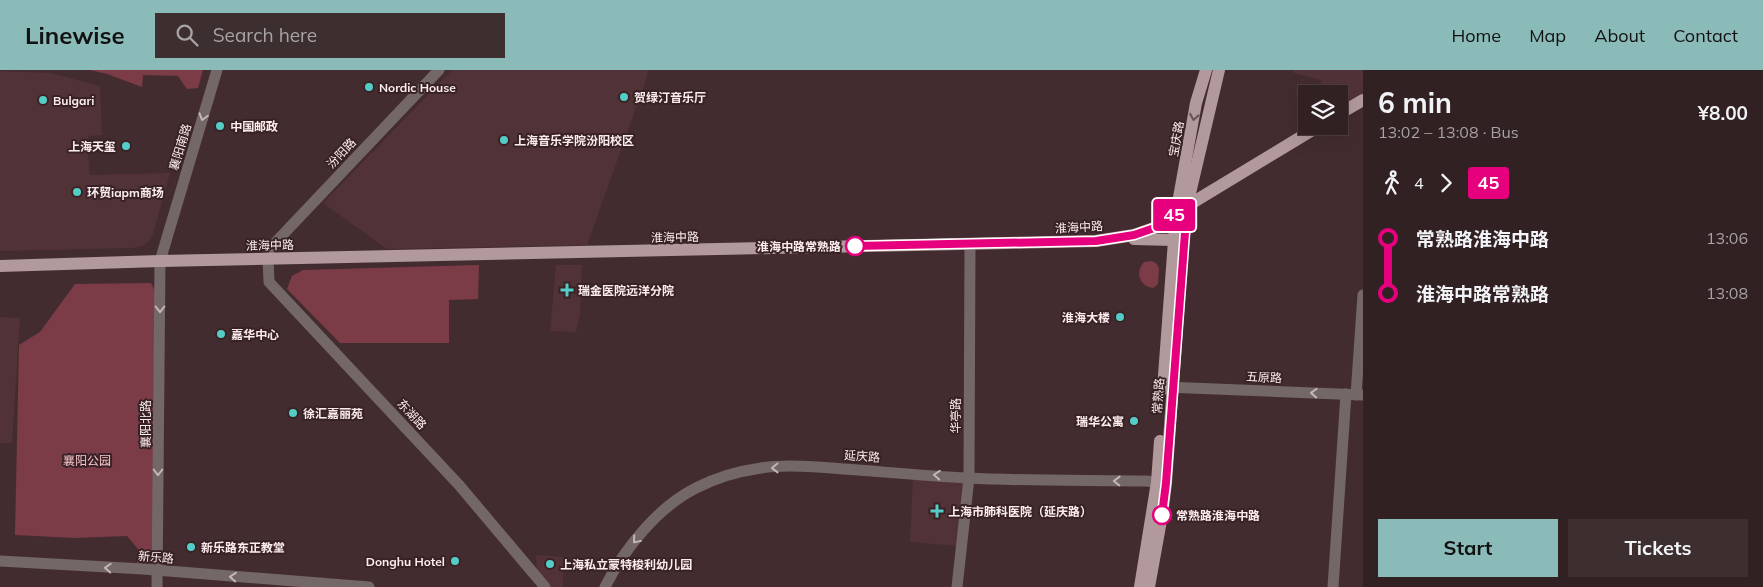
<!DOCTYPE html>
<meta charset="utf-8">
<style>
body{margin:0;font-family:Mulish,"Noto Sans SC",sans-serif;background:#3d2e30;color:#f1f3f6;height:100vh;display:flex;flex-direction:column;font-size:19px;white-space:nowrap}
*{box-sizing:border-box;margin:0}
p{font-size:16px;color:#a8a3a6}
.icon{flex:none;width:28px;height:28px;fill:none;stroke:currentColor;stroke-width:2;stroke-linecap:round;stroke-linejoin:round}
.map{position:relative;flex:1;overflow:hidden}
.side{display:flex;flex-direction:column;background:#322123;width:400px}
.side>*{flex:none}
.badge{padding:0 10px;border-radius:4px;font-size:18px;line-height:32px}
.fabs{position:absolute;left:1298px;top:15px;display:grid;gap:10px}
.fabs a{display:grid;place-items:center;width:50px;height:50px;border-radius:0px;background:#322123;box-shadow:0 5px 20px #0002,0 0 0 1px #4d3e41;font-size:25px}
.map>.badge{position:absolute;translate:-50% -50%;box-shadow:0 0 0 2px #fff}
.legs{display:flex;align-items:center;gap:8px;height:55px;padding:0 15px;font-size:16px}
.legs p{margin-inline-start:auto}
.overview{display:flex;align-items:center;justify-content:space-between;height:85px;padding:0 15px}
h1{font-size:28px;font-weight:700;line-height:38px}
.primary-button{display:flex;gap:10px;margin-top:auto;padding:10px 15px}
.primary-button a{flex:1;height:58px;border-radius:0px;background:#8bbbb9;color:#111;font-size:20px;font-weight:700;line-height:58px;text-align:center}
.primary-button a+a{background:#3d2e30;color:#f1f3f6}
ul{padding:0 15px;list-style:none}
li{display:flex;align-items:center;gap:18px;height:55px;font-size:19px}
li i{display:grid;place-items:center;width:8px;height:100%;margin:0 6px;background:currentColor}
li i::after{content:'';width:12px;height:12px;margin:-6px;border:4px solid;border-radius:50%;background:#322123}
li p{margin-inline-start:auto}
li:first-child i{background:linear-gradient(#0000 50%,currentColor 0)}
li:last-child i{background:linear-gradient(currentColor 50%,#0000 0)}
header{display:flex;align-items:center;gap:30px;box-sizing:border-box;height:70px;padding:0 25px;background:#8bbbb9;color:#111}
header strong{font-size:24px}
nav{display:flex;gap:28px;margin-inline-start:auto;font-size:18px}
.search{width:350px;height:45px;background:#3d2e30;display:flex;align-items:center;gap:12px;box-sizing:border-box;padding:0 18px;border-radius:0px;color:#a8a3a6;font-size:19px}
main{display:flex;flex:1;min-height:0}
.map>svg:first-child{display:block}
.built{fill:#513237}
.green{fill:#7b3c47}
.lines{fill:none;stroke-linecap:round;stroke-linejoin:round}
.minor{stroke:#736768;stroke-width:11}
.major{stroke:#b2999c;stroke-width:12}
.oneway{stroke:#c5b7b8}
.oneway2{stroke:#695255}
.line-1-casing{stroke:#fff;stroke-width:11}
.line-1{stroke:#e6007e;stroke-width:8}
.poi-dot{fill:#54cdc7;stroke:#382225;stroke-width:2}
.stop-1-dot{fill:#fff;stroke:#e6007e;stroke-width:2.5}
.labels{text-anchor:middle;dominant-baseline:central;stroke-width:4;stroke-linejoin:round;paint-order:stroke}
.poi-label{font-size:12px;font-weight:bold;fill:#fceced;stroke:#382225;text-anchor:start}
.street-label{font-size:12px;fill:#fceced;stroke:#382225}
.stop-label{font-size:12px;font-weight:bold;fill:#fceced;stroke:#382225;text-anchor:end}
.park-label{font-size:12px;fill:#f8c4cb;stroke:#382225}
</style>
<header>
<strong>Linewise</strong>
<div class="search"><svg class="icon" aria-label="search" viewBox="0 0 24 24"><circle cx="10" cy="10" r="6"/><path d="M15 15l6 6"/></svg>Search here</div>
<nav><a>Home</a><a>Map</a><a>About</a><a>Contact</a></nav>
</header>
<main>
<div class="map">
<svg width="1363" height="517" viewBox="0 0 1363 517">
<rect width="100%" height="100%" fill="#432c2f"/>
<g class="built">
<polygon points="452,0 648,0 647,7 587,175 387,179 323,133"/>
<polygon points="1294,0 1363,0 1363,23 1350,30 1339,27 1339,24 1319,22 1321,10 1293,3"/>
<polygon points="0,1 51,3 100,16 102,65 88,66 88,73 87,73 90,105 170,103 153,164 149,171 142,176 134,178 0,181"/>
<polygon points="556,195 582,195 580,244 576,262 550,261"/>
<polygon points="0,247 20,248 12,373 0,373"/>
<polygon points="913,407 966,410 958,476 910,472"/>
<polygon points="536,485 563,487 563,517 547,517 537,502"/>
</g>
<g class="green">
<polygon points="90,0 203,0 198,18 187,19 178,6 143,5 142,17 107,4"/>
<path d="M1152,191l5,3 2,5 -1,15 -5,4c-14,-2 -18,-16 -9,-26z"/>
<polygon points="479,195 478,229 449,230 449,273 340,273 287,219 292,206 303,200"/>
<polygon points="151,213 155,221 155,489 149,494 137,493 138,479 127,466 75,468 15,465 19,275 40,262 75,214"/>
</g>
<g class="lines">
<g class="minor">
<polyline points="439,0 273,175 268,189 269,212 459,415 545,517"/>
<polyline points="1165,317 1363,325"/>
<polyline points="1356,325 1363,225"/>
<polyline points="0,491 143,499 369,517"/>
<polyline points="157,517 160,191 217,0"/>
<path d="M605,517c19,-38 53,-80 91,-99 19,-10 44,-17 65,-20 24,-4 58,-1 83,1 41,3 83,7 124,9 59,3 118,2 178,3l18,2"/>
<polyline points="957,517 969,408 970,174"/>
<polyline points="1333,517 1346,324"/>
</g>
<g class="major">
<polyline points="1339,44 1363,30"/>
<polyline points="1134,169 1174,170"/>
<polyline points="0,196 160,191 1096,171 1134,165 1160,156 1187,136 1319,56"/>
<polyline points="1163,319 1176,144 1196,33 1206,0"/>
<polyline points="1140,517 1157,412 1160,371"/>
<polyline points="1149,517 1162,445 1166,413 1182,186 1187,136 1219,0"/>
</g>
</g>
<defs><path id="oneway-chevron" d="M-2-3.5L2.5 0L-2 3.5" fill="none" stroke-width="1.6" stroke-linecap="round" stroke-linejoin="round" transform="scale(1.25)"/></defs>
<g class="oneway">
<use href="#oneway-chevron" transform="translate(203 47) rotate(106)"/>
<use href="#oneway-chevron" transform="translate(160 239) rotate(90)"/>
<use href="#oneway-chevron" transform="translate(1314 323) rotate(-177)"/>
<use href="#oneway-chevron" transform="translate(775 398) rotate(179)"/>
<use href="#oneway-chevron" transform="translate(158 402) rotate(90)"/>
<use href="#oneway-chevron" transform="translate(937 405) rotate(-176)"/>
<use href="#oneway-chevron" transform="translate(1117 411) rotate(-179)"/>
<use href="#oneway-chevron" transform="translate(636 470) rotate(130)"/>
<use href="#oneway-chevron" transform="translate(108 498) rotate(-177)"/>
<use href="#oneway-chevron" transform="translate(233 507) rotate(-176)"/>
</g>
<use class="oneway2" href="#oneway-chevron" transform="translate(1194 47) rotate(100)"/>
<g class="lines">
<defs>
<polyline id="line-1" points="855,176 1096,171 1134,165 1160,156 1187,136 1166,413 1162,445"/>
</defs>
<use href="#line-1" class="line-1-casing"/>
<use href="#line-1" class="line-1"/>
</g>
<g class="poi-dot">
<circle cx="369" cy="17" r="5"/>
<circle cx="624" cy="27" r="5"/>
<circle cx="43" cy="30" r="5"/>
<circle cx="220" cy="56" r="5"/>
<circle cx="504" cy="70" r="5"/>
<circle cx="126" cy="76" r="5"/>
<circle cx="77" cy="122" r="5"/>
<path d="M564.5 212.5h5v5h5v5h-5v5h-5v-5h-5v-5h5z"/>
<circle cx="1120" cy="247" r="5"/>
<circle cx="221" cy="264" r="5"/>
<circle cx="293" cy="343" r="5"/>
<circle cx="1134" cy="351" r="5"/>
<path d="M934.5 433.5h5v5h5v5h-5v5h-5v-5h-5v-5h5z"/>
<circle cx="191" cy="477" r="5"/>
<circle cx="455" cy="491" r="5"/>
<circle cx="550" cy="494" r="5"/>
</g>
<g class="stop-1-dot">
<circle cx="855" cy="176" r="9"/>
<circle cx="1162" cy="445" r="9"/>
</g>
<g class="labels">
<g class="poi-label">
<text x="379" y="17">Nordic House</text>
<text x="634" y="27">贺绿汀音乐厅</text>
<text x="53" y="30">Bulgari</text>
<text x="230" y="56">中国邮政</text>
<text x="514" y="70">上海音乐学院汾阳校区</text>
<text x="116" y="76" text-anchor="end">上海天玺</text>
<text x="87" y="122">环贸iapm商场</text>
<text x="578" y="220">瑞金医院远洋分院</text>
<text x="1110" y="247" text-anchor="end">淮海大楼</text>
<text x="231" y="264">嘉华中心</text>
<text x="303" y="343">徐汇嘉丽苑</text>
<text x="1124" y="351" text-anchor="end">瑞华公寓</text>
<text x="948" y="441">上海市肺科医院（延庆路）</text>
<text x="201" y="477">新乐路东正教堂</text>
<text x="445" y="491" text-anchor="end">Donghu Hotel</text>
<text x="560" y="494">上海私立蒙特梭利幼儿园</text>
</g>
<g class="street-label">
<text transform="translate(1176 69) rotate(-80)">宝庆路</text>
<text transform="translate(180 77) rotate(-73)">襄阳南路</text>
<text transform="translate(341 83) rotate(-47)">汾阳路</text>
<text transform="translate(1079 157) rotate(-3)">淮海中路</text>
<text transform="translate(675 167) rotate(-1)">淮海中路</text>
<text transform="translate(270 175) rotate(-1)">淮海中路</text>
<text transform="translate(1264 307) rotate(3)">五原路</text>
<text transform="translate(1158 326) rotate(-86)">常熟路</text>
<text transform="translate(412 344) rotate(47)">东湖路</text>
<text transform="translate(955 346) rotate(-90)">华亭路</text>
<text transform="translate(145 354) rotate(-90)">襄阳北路</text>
<text transform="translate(862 386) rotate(4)">延庆路</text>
<text transform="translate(156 487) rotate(5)">新乐路</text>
</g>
<g class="stop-label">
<text x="841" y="176">淮海中路常熟路</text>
<text x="1176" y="445" text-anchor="start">常熟路淮海中路</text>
</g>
<g class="park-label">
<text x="87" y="390">襄阳公园</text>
</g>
</g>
</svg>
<div class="fabs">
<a><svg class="icon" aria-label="layers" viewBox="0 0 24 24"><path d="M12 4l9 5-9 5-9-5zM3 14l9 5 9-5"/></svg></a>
</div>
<b class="badge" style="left:1174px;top:145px;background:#e6007e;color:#fff">45</b>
</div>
<section class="side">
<div class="overview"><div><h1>6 min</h1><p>13:02 – 13:08 · Bus</p></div><b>¥8.00</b></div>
<div class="legs"><svg class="icon" aria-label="walk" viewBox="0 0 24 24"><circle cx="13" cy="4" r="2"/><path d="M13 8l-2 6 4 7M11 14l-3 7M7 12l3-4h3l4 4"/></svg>4<svg class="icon" aria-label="forward" viewBox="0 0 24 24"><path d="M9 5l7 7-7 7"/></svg><b class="badge" style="background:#e6007e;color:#fff">45</b></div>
<ul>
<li><i style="color:#e6007e"></i><b>常熟路淮海中路</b><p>13:06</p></li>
<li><i style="color:#e6007e"></i><b>淮海中路常熟路</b><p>13:08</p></li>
</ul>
<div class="primary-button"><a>Start</a><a>Tickets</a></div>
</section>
</main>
